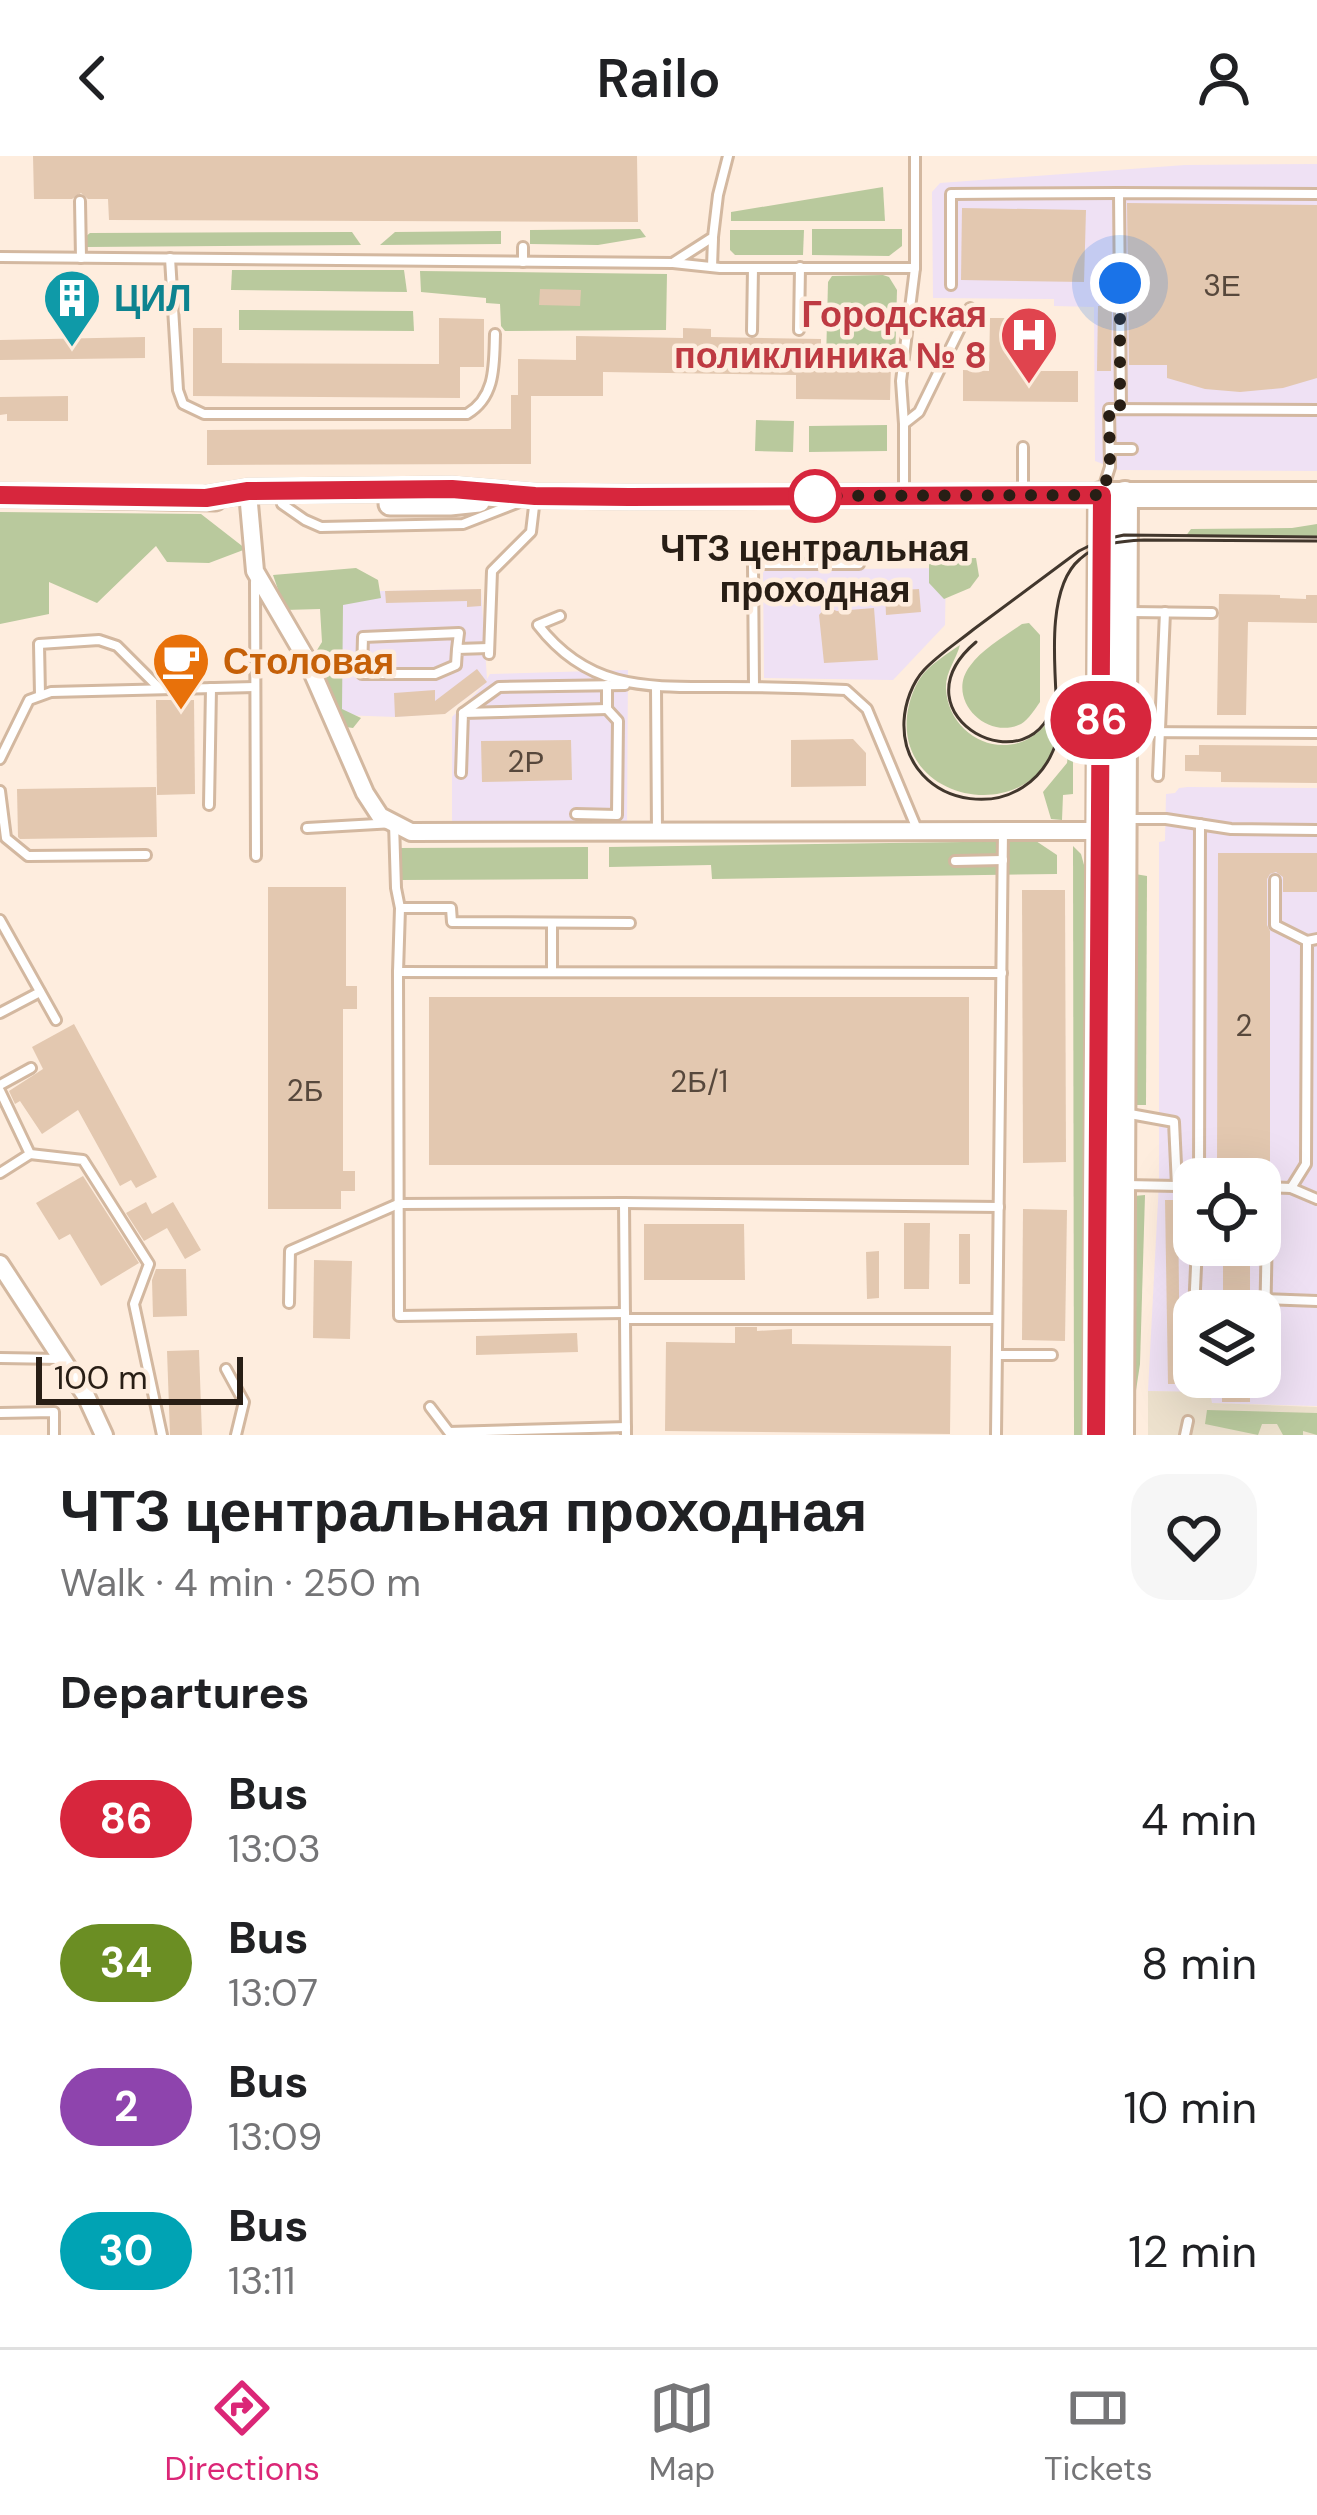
<!DOCTYPE html>
<meta charset="utf-8">
<style>
body{margin:0;font-family:"DM Sans",sans-serif;background:#f6f6f6;color:#202124;height:100vh;display:flex;flex-direction:column;font-size:45px;white-space:nowrap}
*{box-sizing:border-box;margin:0}
p{font-size:39px;color:#757577}
.icon{flex:none;width:66px;height:66px;fill:none;stroke:currentColor;stroke-width:2;stroke-linecap:round;stroke-linejoin:round}
.map{position:relative;height:1279px;overflow:hidden}
.drawer{display:flex;flex-direction:column;background:#fff;flex:1}
.drawer>*{flex:none}
.badge{padding:0 24px;border-radius:39px;font-size:42px;line-height:78px}
.controls{position:absolute;left:1173px;top:1002px;display:grid;gap:24px}
.controls a{display:grid;place-items:center;width:108px;height:108px;border-radius:24px;background:#fff;box-shadow:0 12px 48px #0002;font-size:60px}
.scale{position:absolute;left:36px;bottom:30px;width:207px;box-sizing:border-box;padding-left:12px;border:6px solid #281e15;border-top:0;font-size:33px;line-height:42px;white-space:nowrap;color:#281e15;-webkit-text-stroke:9px #feedde;paint-order:stroke}
.you{position:absolute;width:60px;height:60px;margin:-30px;border:9px solid #fff;border-radius:50%;background:#1a73e8;box-shadow:0 0 0 18px #1a73e833}
.map>.badge{position:absolute;translate:-50% -50%;box-shadow:0 0 0 6px #fff}
h2{padding:0 60px;font-size:45px;line-height:108px}
.round{display:grid;place-items:center;flex:none;width:126px;height:126px;border-radius:36px;background:#f6f6f6}
.headline{display:flex;align-items:center;justify-content:space-between;height:204px;padding:0 60px}
h1{font-size:57px;font-weight:600;line-height:90px}
ul{padding:0;list-style:none}
li{display:flex;align-items:center;gap:36px;height:144px;padding:0 60px}
li div{flex:1}
li b{display:block;font-size:45px}
li em{font-style:normal}
li .badge{min-width:132px;font-weight:700;text-align:center}
header{display:flex;justify-content:space-between;align-items:center;height:156px;padding:0 60px;background:#fff;font-size:54px;font-weight:600}
.dock{display:flex;justify-content:space-around;align-items:center;height:168px;border-top:3px solid #e0e0e0;background:#fff;font-size:33px;color:#757577}
.dock a{display:grid;justify-items:center;gap:6px}
.dock .current{color:#db2777}
.map>svg:first-child{display:block}
.commercial{fill:#efe1f4;fill-rule:evenodd}
.education{fill:#ede1cd}
.green{fill:#b9c99d}
.building{fill:#e3c8b0}
.lines{fill:none;stroke-linecap:round;stroke-linejoin:round}
.service-casing{stroke:#d3b8a0;stroke-width:14}
.minor-casing{stroke:#d3b8a0;stroke-width:22}
.tertiary-casing{stroke:#d3b8a0;stroke-width:27}
.secondary-casing{stroke:#d3b8a0;stroke-width:30}
.service{stroke:#fff;stroke-width:8}
.minor{stroke:#fff;stroke-width:16}
.tertiary{stroke:#fff;stroke-width:21}
.secondary{stroke:#fff;stroke-width:24}
.tram{stroke:#42372d;stroke-width:3}
.line-casing{stroke:#fff;stroke-width:27}
.line{stroke:#d7263d;stroke-width:18}
.walk{stroke:#281e15;stroke-width:12;stroke-dasharray:0 21.6}
.stop-dot{fill:#fff;stroke:#d7263d;stroke-width:6}
.labels{text-anchor:middle;dominant-baseline:central;stroke-width:9;stroke-linejoin:round;paint-order:stroke}
.number-label{font-size:30px;fill:#57483c}
.culture-label{font-size:36px;font-weight:bold;fill:#0d838f;stroke:#feedde;text-anchor:start}
.health-label{font-size:36px;font-weight:bold;fill:#be3a42;stroke:#feedde;text-anchor:end}
.stop-label{font-size:36px;font-weight:bold;fill:#281e15;stroke:#feedde}
.food-label{font-size:36px;font-weight:bold;fill:#c56008;stroke:#feedde;text-anchor:start}
</style>
<header><svg class="icon" aria-label="back" viewBox="0 0 24 24"><path d="M15 5l-7 7 7 7"/></svg>Railo<svg class="icon" aria-label="person" viewBox="0 0 24 24"><circle cx="12" cy="8" r="4"/><path d="M4 21q1-7 8-7t8 7"/></svg></header>
<div class="map">
<svg width="1317" height="1279" viewBox="0 0 1317 1279">
<rect width="100%" height="100%" fill="#feedde"/>
<g class="commercial">
<polygon points="1317,8 1317,315 1119,314 1095,305 1094,151 1054,150 1054,143 933,142 932,36 940,27 1185,9"/>
<polygon points="946,412 945,469 893,524 764,522 763,414"/>
<polygon points="481,433 487,523 490,518 628,514 627,668 452,668 452,561 485,528 446,557 395,561 341,559 337,436"/>
<path d="M1188,631l129,1v618l-106,-3v-10l-63,-2 11,-209v-340l6,-1 1,-47 9,-1 4,-5zM1194,1023h66v66h-66zM1194,1155h66v66h-66z"/>
</g>
<polygon class="education" points="1148,1235 1210,1236 1212,1247 1317,1251 1317,1279 1148,1279"/>
<g class="green">
<polygon points="883,31 885,65 731,65 731,56"/>
<polygon points="640,73 646,81 598,89 530,88 530,74"/>
<polygon points="812,73 902,73 902,90 889,100 812,99"/>
<polygon points="730,74 804,74 803,99 735,99 730,94"/>
<polygon points="501,75 501,88 380,89 395,76"/>
<polygon points="352,76 361,89 87,91 85,81 90,77"/>
<polygon points="232,114 404,114 407,136 231,134"/>
<polygon points="420,115 667,118 666,174 505,175 501,170 500,148 486,147 486,142 421,136"/>
<polygon points="883,119 889,121 897,134 895,208 826,206 828,126 832,120"/>
<polygon points="239,154 413,155 414,175 239,174"/>
<polygon points="756,264 794,265 793,296 755,295"/>
<polygon points="887,269 887,295 809,296 809,270"/>
<polygon points="0,356 201,358 246,393 209,407 167,406 156,390 97,447 49,426 49,458 0,468"/>
<polygon points="1317,368 1317,382 1185,381 1191,373 1292,372"/>
<polygon points="976,402 979,420 970,432 944,443 929,427 929,403"/>
<polygon points="356,412 378,424 381,442 343,449 342,553 361,562 353,572 339,570 334,559 329,530 323,529 314,499 322,486 320,453 285,454 273,419"/>
<path d="M1029,467l11,12v67c-5,7 -11,17 -19,22 -35,17 -76,-26 -51,-58 12,-17 35,-30 52,-42z"/>
<path d="M960,489c-4,15 -15,28 -14,44 2,41 45,69 82,50 12,-6 19,-16 27,-26 0,9 2,19 0,27 -19,86 -157,66 -148,-24 2,-15 7,-31 17,-43 10,-11 24,-20 36,-28z"/>
<polygon points="1070,580 1073,580 1073,638 1063,639 1062,664 1051,663 1043,636 1067,607"/>
<polygon points="1036,685 1057,699 1057,718 712,723 711,709 609,711 609,691"/>
<polygon points="1073,690 1081,698 1084,709 1084,1279 1074,1279"/>
<polygon points="588,691 588,723 398,724 398,692"/>
<polygon points="1135,718 1147,720 1146,949 1135,949"/>
<polygon points="1145,1039 1140,1208 1135,1241 1134,1040"/>
<polygon points="1207,1254 1317,1257 1317,1279 1303,1275 1303,1279 1283,1279 1277,1268 1262,1268 1258,1279 1205,1268"/>
</g>
<g class="building">
<polygon points="33,0 637,0 638,66 109,64 108,43 88,43 81,37 72,43 34,43"/>
<polygon points="1127,47 1317,49 1317,222 1283,232 1240,236 1205,233 1167,222 1167,209 1129,209"/>
<polygon points="962,52 1086,54 1084,126 961,124"/>
<polygon points="540,133 581,134 580,150 539,149"/>
<polygon points="1098,150 1112,150 1111,215 1097,215"/>
<polygon points="439,162 484,163 484,211 460,211 460,242 193,240 193,172 222,172 222,207 439,208"/>
<polygon points="990,162 1035,162 1035,215 1078,215 1078,246 963,245 963,214 989,215"/>
<polygon points="683,172 711,173 711,181 821,183 821,208 891,209 890,244 796,243 796,219 603,216 603,240 531,240 531,308 207,309 207,274 511,273 511,239 518,239 518,203 576,204 576,180 683,182"/>
<polygon points="145,181 145,202 0,204 0,184"/>
<polygon points="68,240 68,265 7,265 7,258 0,259 0,241"/>
<polygon points="481,433 481,450 467,451 467,445 386,447 385,435"/>
<polygon points="919,433 921,456 886,459 885,435"/>
<polygon points="1219,438 1280,439 1280,442 1306,443 1306,439 1317,439 1317,467 1248,466 1246,559 1217,559"/>
<polygon points="826,451 837,455 874,452 878,504 824,507 819,459"/>
<polygon points="477,513 487,526 445,558 395,561 394,537 435,534 435,545"/>
<polygon points="156,544 194,544 195,638 157,639"/>
<polygon points="853,583 866,597 866,630 791,631 791,584"/>
<polygon points="571,584 572,624 482,626 481,585"/>
<polygon points="1199,589 1317,590 1317,627 1221,626 1221,616 1185,615 1185,599 1199,599"/>
<polygon points="156,631 157,681 20,683 18,681 17,633"/>
<polygon points="1218,697 1317,697 1317,736 1283,736 1283,721 1276,716 1270,718 1267,723 1267,769 1270,775 1270,1013 1217,1012"/>
<polygon points="268,731 346,731 346,830 357,830 357,853 343,853 343,1015 355,1015 355,1035 341,1035 341,1053 268,1053"/>
<polygon points="1022,734 1065,734 1066,1006 1023,1007"/>
<rect x="429" y="841" width="540" height="168"/>
<polygon points="74,868 157,1021 136,1032 131,1024 120,1030 78,954 42,978 20,945 15,948 9,935 43,913 32,891"/>
<polygon points="83,1020 139,1107 101,1130 70,1078 59,1084 36,1047"/>
<polygon points="1165,1044 1178,1044 1180,1228 1168,1228"/>
<polygon points="146,1046 152,1058 173,1046 201,1094 185,1103 167,1072 144,1085 126,1057"/>
<polygon points="1023,1053 1067,1054 1065,1185 1022,1184"/>
<polygon points="904,1067 930,1067 929,1133 904,1133"/>
<polygon points="644,1068 744,1068 745,1124 644,1124"/>
<rect x="959" y="1078" width="11" height="50"/>
<rect x="1223" y="1089" width="27" height="66"/>
<polygon points="879,1095 879,1142 867,1143 866,1096"/>
<polygon points="314,1104 352,1105 350,1183 313,1182"/>
<polygon points="156,1113 186,1113 187,1160 153,1161 152,1124"/>
<polygon points="735,1171 757,1171 757,1175 792,1173 792,1188 951,1190 950,1278 665,1275 666,1186 735,1187"/>
<polygon points="577,1177 578,1196 476,1199 476,1180"/>
<polygon points="199,1194 202,1279 170,1279 167,1195"/>
<rect x="1222" y="1221" width="28" height="25"/>
</g>
<g class="lines">
<defs>
<g id="service">
<polyline points="915,0 915,112"/>
<polyline points="80,45 81,102"/>
<polyline points="523,91 523,106"/>
<polyline points="0,101 673,107 720,112 915,112 901,225 904,268 904,340"/>
<path d="M170,102l8,132 5,14 21,10h263c29,-17 27,-49 28,-80"/>
<polyline points="674,106 713,81 718,39 728,0"/>
<polyline points="712,111 713,83"/>
<polyline points="951,129 951,38 1119,37"/>
<polyline points="799,174 800,111"/>
<polyline points="752,175 753,112"/>
<polyline points="1121,253 1119,37 1317,38"/>
<polyline points="905,267 919,256 970,152"/>
<polyline points="1023,291 1023,338"/>
<polyline points="1110,293 1132,293"/>
<polyline points="1102,336 1110,311 1109,253 1317,254"/>
<polyline points="282,348 305,364 321,371 463,368 517,347"/>
<polyline points="255,426 256,700"/>
<polyline points="1131,456 1212,457"/>
<path d="M560,460l-22,9c51,66 110,62 186,62 41,0 81,1 122,3l21,19 50,120"/>
<polyline points="457,493 456,509 435,518 362,518 363,481 459,477 457,493 489,492"/>
<polyline points="489,498 492,415 531,376 535,342"/>
<polyline points="656,531 657,675"/>
<polyline points="754,531 753,408 859,408"/>
<polyline points="40,539 39,488 99,484 117,490 159,532"/>
<polyline points="463,557 499,531 625,529"/>
<polyline points="1131,576 1317,577"/>
<polyline points="0,603 29,544 51,536 255,531"/>
<polyline points="461,617 463,557 607,553"/>
<polyline points="1158,620 1165,456"/>
<polyline points="0,635 6,682 28,700 146,699"/>
<polyline points="209,649 211,532"/>
<polyline points="576,658 617,659 618,565 607,553 607,529"/>
<polyline points="1130,663 1166,663 1231,673 1317,674"/>
<polyline points="307,672 394,667 396,732 400,752 398,816 399,1160 625,1157"/>
<polyline points="955,705 1003,704"/>
<polyline points="1275,724 1275,769 1307,785"/>
<polyline points="400,752 451,752 452,766 630,767"/>
<polyline points="0,764 56,864"/>
<polyline points="398,816 1002,817"/>
<polyline points="552,816 552,767"/>
<polyline points="0,857 40,836"/>
<polyline points="0,929 31,912"/>
<polyline points="0,935 30,998 83,1004 149,1108 134,1148 162,1279"/>
<polyline points="0,1017 30,998"/>
<polyline points="1199,1023 1200,668"/>
<polyline points="1126,1029 1177,1030 1174,966 1130,958"/>
<polyline points="1177,1030 1194,1030"/>
<polyline points="1260,1031 1291,1032 1317,1043"/>
<polyline points="1291,1032 1306,1008 1307,785 1317,783"/>
<polyline points="624,1047 626,1279"/>
<polyline points="1265,1143 1317,1145"/>
<polyline points="289,1147 290,1095 398,1048 624,1047 999,1051"/>
<polyline points="1194,1155 1197,1089"/>
<polyline points="625,1163 997,1163"/>
<polyline points="997,1199 1052,1199"/>
<polyline points="0,1202 60,1203"/>
<polyline points="226,1213 244,1246 236,1279"/>
<polyline points="1264,1223 1267,1072"/>
<polyline points="1192,1230 1194,1164"/>
<polyline points="430,1251 449,1276 626,1271"/>
<polyline points="0,1257 54,1256 54,1279"/>
<polyline points="996,1279 1003,675"/>
<polyline points="1185,1279 1188,1265"/>
</g>
<g id="minor">
<polyline points="249,348 255,415 307,504 365,637 380,660 411,676 1100,675"/>
<polyline points="0,1108 86,1240 104,1279"/>
</g>
<g id="tertiary">
<polyline points="0,339 215,343"/>
<polyline points="206,342 248,335 452,333 535,340 629,341 1101,339"/>
<polyline points="390,348 450,348 479,345"/>
</g>
<g id="secondary">
<polyline points="1096,1279 1101,339 1317,339"/>
<polyline points="1121,1279 1125,338"/>
</g>
</defs>
<use href="#service" class="service-casing"/>
<use href="#minor" class="minor-casing"/>
<use href="#tertiary" class="tertiary-casing"/>
<use href="#secondary" class="secondary-casing"/>
<use href="#service" class="service"/>
<use href="#minor" class="minor"/>
<use href="#tertiary" class="tertiary"/>
<use href="#secondary" class="secondary"/>
<g class="tram">
<path d="M1317,381l-193,-2 -23,5 -22,11c-35,26 -70,52 -105,78 -16,13 -36,26 -50,41 -12,13 -19,33 -20,51 -4,90 129,112 154,15 0,-47 -17,-144 22,-177 17,-16 42,-18 64,-19l173,1"/>
<path d="M976,486c-87,74 60,151 79,55"/>
</g>
</g>
<g class="lines">
<defs>
<polyline id="line" points="0,339 206,342 248,335 452,333 535,340 629,341 1102,339 1096,1279"/>
</defs>
<use href="#line" class="line-casing"/>
<use href="#line" class="line"/>
<polyline class="walk" points="815,340 1102,339 1110,311 1109,253 1120,253 1120,127"/>
</g>
<defs>
<symbol id="building-pin" viewBox="-11 -11 22 30"><path d="M0 17L-7.5 6A9.5 9.5 0 1 1 7.5 6Z" fill="#0f9aa8" stroke="#feedde"/><path d="M-4-6H4V6H1V3H-1V6H-4ZM-2.5-4.3h1.7v1.8h-1.7ZM.8-4.3h1.7v1.8H.8ZM-2.5-1h1.7V.8h-1.7ZM.8-1h1.7V.8H.8Z" fill="#fff"/></symbol>
<symbol id="hospital-pin" viewBox="-11 -11 22 30"><path d="M0 17L-7.5 6A9.5 9.5 0 1 1 7.5 6Z" fill="#e0444e" stroke="#feedde"/><path d="M-5-5h3v3.5h4V-5h3V5h-3V1.5h-4V5h-3Z" fill="#fff"/></symbol>
<symbol id="cafe-pin" viewBox="-11 -11 22 30"><path d="M0 17L-7.5 6A9.5 9.5 0 1 1 7.5 6Z" fill="#e8710a" stroke="#feedde"/><path d="M-5.5-4.5H6V0H3Q3 3.5 0 3.5H-2.5Q-5.5 3.5-5.5 0ZM3-3.2v2h1.7v-2ZM-6 4.5H4V6H-6Z" fill="#fff"/></symbol>
</defs>
<g fill-rule="evenodd">
<use href="#building-pin" x="39" y="109" width="66" height="90"/>
<use href="#hospital-pin" x="996" y="146" width="66" height="90"/>
<use href="#cafe-pin" x="148" y="472" width="66" height="90"/>
</g>
<circle class="stop-dot" cx="815" cy="340" r="24"/>
<g class="labels">
<g class="number-label">
<text x="1222" y="129">3Е</text>
<text x="526" y="605">2Р</text>
<text x="1244" y="869">2</text>
<text x="699" y="925">2Б/1</text>
<text x="305" y="934">2Б</text>
</g>
<g class="culture-label">
<text x="114" y="142">ЦИЛ</text>
</g>
<g class="health-label">
<text x="987" y="158">Городская<tspan x="987" dy="41">поликлиника № 8</tspan></text>
</g>
<g class="stop-label">
<text x="815" y="392">ЧТЗ центральная<tspan x="815" dy="41">проходная</tspan></text>
</g>
<g class="food-label">
<text x="223" y="505">Столовая</text>
</g>
</g>
</svg>
<div class="controls">
<a><svg class="icon" aria-label="locate" viewBox="0 0 24 24"><circle cx="12" cy="12" r="6"/><path d="M12 2v4M12 18v4M2 12h4M18 12h4"/></svg></a>
<a><svg class="icon" aria-label="layers" viewBox="0 0 24 24"><path d="M12 4l9 5-9 5-9-5zM3 14l9 5 9-5"/></svg></a>
</div>
<div class="scale">100 m</div>
<div class="you" style="left:1120px;top:127px"></div>
<b class="badge" style="left:1101px;top:564px;background:#d7263d;color:#fff">86</b>
</div>
<section class="drawer">
<div class="headline"><div><h1>ЧТЗ центральная проходная</h1><p>Walk · 4 min · 250 m</p></div><a class="round"><svg class="icon" aria-label="heart" viewBox="0 0 24 24"><path d="M12 20l-8-8c-3-5 5-10 8-4 3-6 11-1 8 4z"/></svg></a></div>
<h2>Departures</h2>
<ul>
<li><span class="badge" style="background:#d7263d;color:#fff">86</span><div><b>Bus</b><p>13:03</p></div><em>4 min</em></li>
<li><span class="badge" style="background:#6b8e23;color:#fff">34</span><div><b>Bus</b><p>13:07</p></div><em>8 min</em></li>
<li><span class="badge" style="background:#8e44ad;color:#fff">2</span><div><b>Bus</b><p>13:09</p></div><em>10 min</em></li>
<li><span class="badge" style="background:#00a3b4;color:#fff">30</span><div><b>Bus</b><p>13:11</p></div><em>12 min</em></li>
</ul>
</section>
<nav class="dock">
<a class="current"><svg class="icon" aria-label="directions" viewBox="0 0 24 24"><path d="M12 3l9 9-9 9-9-9zM9 14v-3h6M13 9l2 2-2 2"/></svg>Directions</a>
<a><svg class="icon" aria-label="map" viewBox="0 0 24 24"><path d="M3 6l6-2 6 2 6-2v14l-6 2-6-2-6 2zM9 4v14M15 6v14"/></svg>Map</a>
<a><svg class="icon" aria-label="tickets" viewBox="0 0 24 24"><path d="M3 7h18v10H3zM15 7v10"/></svg>Tickets</a>
</nav>
